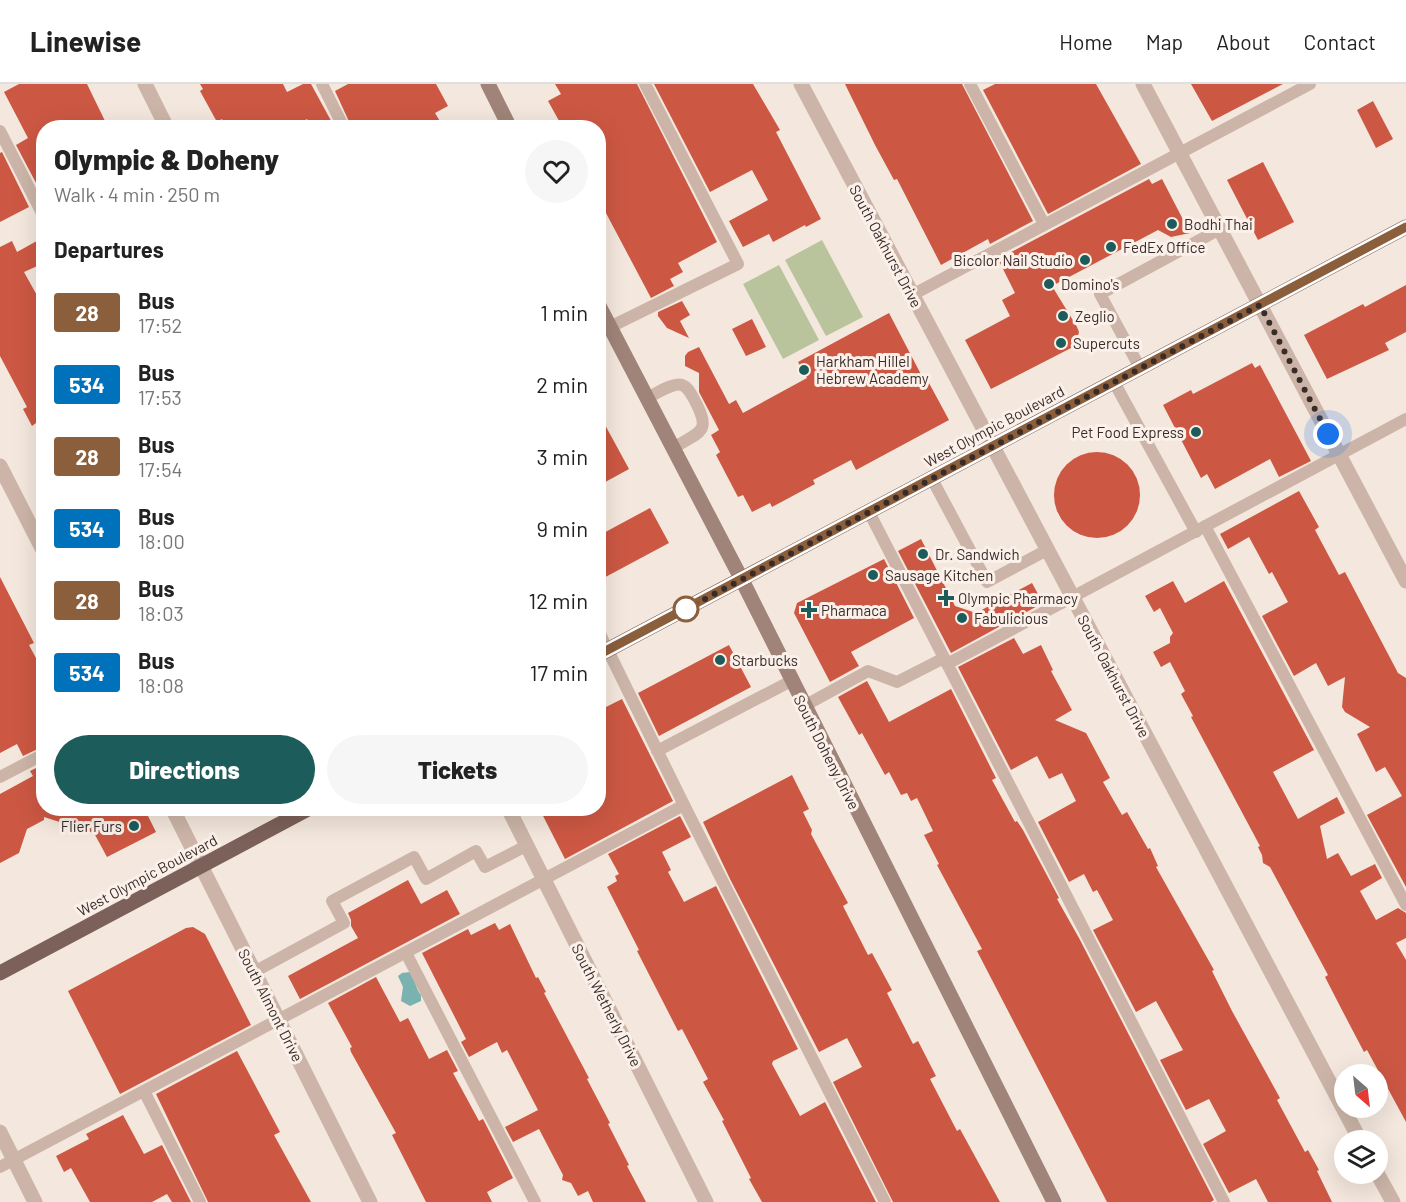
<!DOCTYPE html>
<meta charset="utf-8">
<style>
body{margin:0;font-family:Barlow,sans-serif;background:#f6f6f6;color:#222;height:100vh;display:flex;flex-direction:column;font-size:22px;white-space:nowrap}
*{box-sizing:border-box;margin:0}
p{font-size:20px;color:#767676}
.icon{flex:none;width:33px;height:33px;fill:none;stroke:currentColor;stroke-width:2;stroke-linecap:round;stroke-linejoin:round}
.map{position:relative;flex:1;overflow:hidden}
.sheet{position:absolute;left:36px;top:36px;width:570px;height:696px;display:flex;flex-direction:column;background:#fff;border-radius:24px;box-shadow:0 6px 24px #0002}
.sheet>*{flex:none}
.badge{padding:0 12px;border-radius:4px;font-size:21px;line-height:39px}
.needle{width:39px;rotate:152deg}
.buttons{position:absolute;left:1334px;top:980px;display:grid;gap:12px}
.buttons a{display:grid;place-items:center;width:54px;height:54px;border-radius:50%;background:#fff;box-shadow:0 6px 24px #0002;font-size:30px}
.you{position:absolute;width:30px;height:30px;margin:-15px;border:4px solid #fff;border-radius:50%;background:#1a73e8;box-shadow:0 0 0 9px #1a73e833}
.map>.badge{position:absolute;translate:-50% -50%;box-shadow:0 0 0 3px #fff}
h2{padding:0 18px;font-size:22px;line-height:54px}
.round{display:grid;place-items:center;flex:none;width:63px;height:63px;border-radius:32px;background:#f6f6f6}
.overview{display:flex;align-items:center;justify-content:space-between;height:102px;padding:0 18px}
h1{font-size:28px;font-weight:800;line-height:45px}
.button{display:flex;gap:12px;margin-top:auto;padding:12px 18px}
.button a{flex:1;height:69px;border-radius:36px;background:#1c5d5b;color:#fff;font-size:24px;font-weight:800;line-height:69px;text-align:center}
.button a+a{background:#f6f6f6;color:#222}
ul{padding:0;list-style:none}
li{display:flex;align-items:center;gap:18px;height:72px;padding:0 18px}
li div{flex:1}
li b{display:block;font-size:22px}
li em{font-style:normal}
li .badge{min-width:66px;font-weight:700;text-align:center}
header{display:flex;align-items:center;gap:36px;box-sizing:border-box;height:84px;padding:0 30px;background:#fff;border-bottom:2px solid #e0e0e0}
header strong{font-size:28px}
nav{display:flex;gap:33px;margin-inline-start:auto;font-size:21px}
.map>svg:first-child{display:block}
.green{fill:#bac49c}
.water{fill:#7ab2b0}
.building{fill:#cc5843}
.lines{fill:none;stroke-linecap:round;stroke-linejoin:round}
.lane{stroke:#ccb5a8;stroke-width:12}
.street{stroke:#ccb5a8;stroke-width:15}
.secondary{stroke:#a08479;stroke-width:15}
.primary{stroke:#7b6159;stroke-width:15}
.line-casing{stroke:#fff;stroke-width:14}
.line{stroke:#8b5e3c;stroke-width:9}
.walk{stroke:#392c28;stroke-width:6;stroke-dasharray:0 10.8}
.poi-dot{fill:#1c5d5b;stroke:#fbf1ea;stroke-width:2}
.stop-dot{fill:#fff;stroke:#8b5e3c;stroke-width:3}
.labels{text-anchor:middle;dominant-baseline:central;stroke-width:6;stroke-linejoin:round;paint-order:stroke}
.poi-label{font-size:15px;fill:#392c28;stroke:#fbf1ea;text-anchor:start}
.street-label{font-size:15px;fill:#392c28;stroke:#fbf1ea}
</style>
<header>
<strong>Linewise</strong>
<nav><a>Home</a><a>Map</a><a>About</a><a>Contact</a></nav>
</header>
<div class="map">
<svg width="1406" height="1118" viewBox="0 0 1406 1118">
<rect width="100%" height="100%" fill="#f4e7dd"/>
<g class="green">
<polygon points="822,156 863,233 826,252 785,176"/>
<polygon points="779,181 819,256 783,275 743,200"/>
</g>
<path class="water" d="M410,888c6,7 5,16 11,23v6l-11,5 -9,-5 2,-14 -5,-11 4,-3z"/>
<g class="building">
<polygon points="19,0 87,0 105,37 93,44 44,44 44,114 16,61 28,54 4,8"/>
<polygon points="200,0 283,0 287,8 303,0 311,0 335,44 312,44 307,35 292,44 227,44 222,35 217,38 200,7 203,5"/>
<polygon points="348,0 436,0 448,22 435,29 444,44 352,44 335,7"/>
<polygon points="555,0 637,0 717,158 678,179 683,188 670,195 674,202 651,214 598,114 598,44 563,44 548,17 561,10"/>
<polygon points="654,0 753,0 780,46 776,48 821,135 806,143 805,141 773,158 769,150 743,163 729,137 768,116 752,86 710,108"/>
<polygon points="845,0 962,0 1033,137 990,160 988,155 941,181 897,95 894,96 875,61"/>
<polygon points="995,0 1096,0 1141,80 1048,130 983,6"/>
<polygon points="1191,0 1283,0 1212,37"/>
<polygon points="1373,17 1393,55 1376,64 1357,26"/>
<polygon points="2,68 29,123 0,138 0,69"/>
<polygon points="1263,78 1294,138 1258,156 1227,96"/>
<polygon points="1149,95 1152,100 1162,95 1190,149 1171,153 1158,146 1052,202 1077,243 1079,248 1076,259 1073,263 991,305 965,256 1010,232 1002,216 1015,209 998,175"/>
<polygon points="44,153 44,179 24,188 44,224 44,353 36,339 32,342 23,325 27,323 0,272 0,163 12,157 17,168"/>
<polygon points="1406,201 1406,248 1385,259 1389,266 1327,295 1304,251 1363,220 1365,223"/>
<polygon points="682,217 690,231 680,237 689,254 667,244 658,232 658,228"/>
<polygon points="889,229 926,300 929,299 949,336 856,386 851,376 813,396 815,400 772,423 770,419 752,428 743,411 738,413 716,371 720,368 711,351 719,346 699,308 699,289 685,282 685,272 688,268 699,263 729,320 736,316 743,329 807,294 798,278"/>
<polygon points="752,235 766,263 746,272 732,245"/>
<polygon points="1252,279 1255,284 1260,281 1311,377 1279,393 1270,375 1215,405 1207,390 1201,394 1163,321 1191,306 1193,310"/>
<polygon points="598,328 629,385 598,402"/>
<circle cx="1097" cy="411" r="43"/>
<polygon points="1299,407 1319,443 1315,446 1339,491 1345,488 1398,589 1406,594 1406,803 1367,731 1402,712 1385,683 1376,688 1357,650 1370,643 1345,628 1342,623 1345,593 1328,602 1316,579 1294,592 1262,532 1288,518 1272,488 1269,490 1249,453 1228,465 1220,450"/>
<polygon points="650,424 669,459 598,497 598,452"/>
<polygon points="921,455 955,522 976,529 1032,499 1043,519 951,569 898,467"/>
<polygon points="884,475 914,534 851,568 859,582 830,598 794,529 797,519"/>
<polygon points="0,493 34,559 29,561 44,589 44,662 23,672 17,660 0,669"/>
<polygon points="1173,497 1185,519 1224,497 1314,666 1273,688 1298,735 1337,713 1345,729 1320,742 1327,775 1338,769 1351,792 1375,780 1382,794 1360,807 1376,836 1398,824 1406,829 1406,854 1396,859 1406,876 1406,1038 1367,966 1364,968 1343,928 1325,893 1328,891 1270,783 1263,779 1262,771 1258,763 1260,762 1191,633 1193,632 1181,610 1185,607 1170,578 1161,583 1153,568 1170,559 1170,553 1173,549 1160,524 1154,528 1145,512"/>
<polygon points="1014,554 1023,570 1041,561 1053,586 1051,587 1072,626 1055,636 1086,649 1110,694 1103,698 1122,731 1127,728 1148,765 1150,764 1158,782 1156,783 1214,886 1212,887 1232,927 1280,1014 1277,1016 1305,1068 1308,1066 1319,1086 1317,1087 1332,1118 1268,1118 1256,1095 1229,1109 1203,1060 1226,1047 1209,1015 1186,1026 1160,976 1183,966 1156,917 1136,928 1093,846 1113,836 1097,806 1093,808 1084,790 1069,798 1038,738 1076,717 1062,689 1049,695 1037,672 1011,686 958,583"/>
<polygon points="729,561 751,603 659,652 638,609"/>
<polygon points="867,597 889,638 951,605 996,694 992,696 1004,718 1015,738 1017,737 1023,746 1059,814 1057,815 1079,854 1214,1116 1211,1118 1107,1118 977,867 982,865 937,781 939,780 924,751 933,747 917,714 911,717 907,709 901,711 889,688 885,691 862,649 859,651 838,613"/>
<polygon points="622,615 673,717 565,775 539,724 598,724 598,627"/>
<polygon points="44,680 44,724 144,724 156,748 107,773 94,749 44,733 44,736 27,745 19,769 0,779 0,710 33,692 30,687"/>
<polygon points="792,691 809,725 803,728 812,746 811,750 848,819 843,822 868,871 872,869 892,906 887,909 913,960 918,957 936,992 930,995 957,1047 960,1045 1000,1118 893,1118 833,998 862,983 847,954 819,968 730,795 703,738"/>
<polygon points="680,732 691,753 662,768 671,786 668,788 684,818 716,802 798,965 773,977 772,980 800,1032 825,1018 876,1118 762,1118 749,1095 751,1094 722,1037 724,1036 703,998 708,995 682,945 678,947 637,867 639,866 607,803 617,797 615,792 619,790 608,770"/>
<polygon points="408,796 421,820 447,806 460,830 300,915 288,892 358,854 351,842 351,836 348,829"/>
<polygon points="495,839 499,846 510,840 536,894 538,893 546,908 544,909 589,994 587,995 610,1039 608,1040 629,1081 627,1082 646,1118 593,1118 588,1107 578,1112 571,1099 562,1096 563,1091 539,1045 513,1058 505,1043 538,1026 507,966 502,969 497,958 469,973 461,958 466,955 422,869 468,845 471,851"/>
<polygon points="193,843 205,850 251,941 120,1010 68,907 186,844"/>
<polygon points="376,893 400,938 408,934 429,975 447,966 458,987 453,989 479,1037 483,1035 513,1094 487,1108 492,1118 426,1118 392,1051 396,1049 351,968 350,964 352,963 328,919"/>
<polygon points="237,967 280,1048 274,1051 311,1118 208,1118 156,1010"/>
<polygon points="123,1031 144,1070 162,1061 191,1118 172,1118 167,1110 152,1118 90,1118 71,1084 64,1088 56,1072 89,1055 86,1050"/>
</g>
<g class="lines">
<g class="lane">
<polyline points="322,0 344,44"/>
<polyline points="970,0 1044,140"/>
<polyline points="0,47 44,133"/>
<polyline points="912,211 1310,0"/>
<polyline points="610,243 738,180 645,0"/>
<polyline points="1140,284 1100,210 1220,145"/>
<polyline points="1114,298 1196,448"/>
<path d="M647,314c9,-4 26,-16 35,-13 6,2 9,9 12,14 18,34 7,32 -21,49"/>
<polyline points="932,395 987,498 1047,466"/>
<polyline points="869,428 1224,1118"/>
<polyline points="1205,442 1406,821"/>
<polyline points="598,546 684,721 885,1118"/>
<polyline points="947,580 1406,335"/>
<polyline points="804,622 868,587 897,598 944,574"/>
<polyline points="657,667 791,597"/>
<polyline points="0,693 44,670"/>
<polyline points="406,869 535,1118"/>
<polyline points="254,888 344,839 332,817 414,773 426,795 476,767 485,783 526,762"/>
<polyline points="144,1007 200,1118"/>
<polyline points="0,1083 684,721"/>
</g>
<g class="street">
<polyline points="145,0 167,44"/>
<polyline points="801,0 1360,1056"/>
<polyline points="1143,0 1406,497"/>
<polyline points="0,382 44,468"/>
<polyline points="172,724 370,1118"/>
<polyline points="508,724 706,1118"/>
<polyline points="0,1048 35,1118"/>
<polyline points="1377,1089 1393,1118"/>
</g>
<g class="secondary">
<polyline points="488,0 510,44"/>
<polyline points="598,220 742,496 1054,1118"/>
</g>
<g class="primary">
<polyline points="598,571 1406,143"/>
<polyline points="0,889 310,724"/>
</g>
</g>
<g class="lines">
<defs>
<polyline id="line" points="598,571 1406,143"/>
</defs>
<use href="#line" class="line-casing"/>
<use href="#line" class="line"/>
<polyline class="walk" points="686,525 1260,221 1328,350"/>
</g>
<g class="poi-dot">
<circle cx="1172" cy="140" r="6"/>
<circle cx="1111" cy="163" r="6"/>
<circle cx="1085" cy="176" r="6"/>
<circle cx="1049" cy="200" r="6"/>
<circle cx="1063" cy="232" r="6"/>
<circle cx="1061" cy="259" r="6"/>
<circle cx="804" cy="286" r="6"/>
<circle cx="1196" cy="348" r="6"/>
<circle cx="923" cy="470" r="6"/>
<circle cx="873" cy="491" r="6"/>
<path d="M943 505h6v6h6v6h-6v6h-6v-6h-6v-6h6z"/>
<path d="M806 517h6v6h6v6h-6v6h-6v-6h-6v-6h6z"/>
<circle cx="962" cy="534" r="6"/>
<circle cx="720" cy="576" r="6"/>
<circle cx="134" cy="742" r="6"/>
</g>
<circle class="stop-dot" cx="686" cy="525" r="12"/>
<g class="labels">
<g class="poi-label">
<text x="1184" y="140">Bodhi Thai</text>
<text x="1123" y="163">FedEx Office</text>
<text x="1073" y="176" text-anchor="end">Bicolor Nail Studio</text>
<text x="1061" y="200">Domino's</text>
<text x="1075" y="232">Zeglio</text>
<text x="1073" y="259">Supercuts</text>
<text x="816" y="277">Harkham Hillel<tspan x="816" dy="17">Hebrew Academy</tspan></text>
<text x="1184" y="348" text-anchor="end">Pet Food Express</text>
<text x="935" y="470">Dr. Sandwich</text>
<text x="885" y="491">Sausage Kitchen</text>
<text x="958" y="514">Olympic Pharmacy</text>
<text x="821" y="526">Pharmaca</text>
<text x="974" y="534">Fabulicious</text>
<text x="732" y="576">Starbucks</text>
<text x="122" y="742" text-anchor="end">Flier Furs</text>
</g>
<g class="street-label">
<text transform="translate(886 162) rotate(62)">South Oakhurst Drive</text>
<text transform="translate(994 342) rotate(-28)">West Olympic Boulevard</text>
<text transform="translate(1114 592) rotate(62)">South Oakhurst Drive</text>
<text transform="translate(827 668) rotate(63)">South Doheny Drive</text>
<text transform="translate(147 791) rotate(-28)">West Olympic Boulevard</text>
<text transform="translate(271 921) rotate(63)">South Almont Drive</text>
<text transform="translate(607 921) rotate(63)">South Wetherly Drive</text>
</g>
</g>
</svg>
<div class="buttons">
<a><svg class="needle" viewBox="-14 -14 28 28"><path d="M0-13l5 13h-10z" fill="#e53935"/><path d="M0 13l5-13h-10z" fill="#767676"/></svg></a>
<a><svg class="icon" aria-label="layers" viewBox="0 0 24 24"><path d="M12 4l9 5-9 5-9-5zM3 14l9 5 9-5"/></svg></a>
</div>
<div class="you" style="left:1328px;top:350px"></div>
<section class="sheet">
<div class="overview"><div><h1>Olympic &amp; Doheny</h1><p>Walk · 4 min · 250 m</p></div><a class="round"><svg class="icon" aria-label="heart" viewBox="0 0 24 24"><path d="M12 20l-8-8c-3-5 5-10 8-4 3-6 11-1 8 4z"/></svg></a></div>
<h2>Departures</h2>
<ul>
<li><span class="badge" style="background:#8b5e3c;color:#fff">28</span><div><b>Bus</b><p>17:52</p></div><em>1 min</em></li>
<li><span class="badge" style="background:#0072bc;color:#fff">534</span><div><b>Bus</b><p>17:53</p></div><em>2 min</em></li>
<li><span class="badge" style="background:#8b5e3c;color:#fff">28</span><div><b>Bus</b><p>17:54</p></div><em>3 min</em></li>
<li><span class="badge" style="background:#0072bc;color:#fff">534</span><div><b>Bus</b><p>18:00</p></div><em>9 min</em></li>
<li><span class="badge" style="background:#8b5e3c;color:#fff">28</span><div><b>Bus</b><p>18:03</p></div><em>12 min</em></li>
<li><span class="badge" style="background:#0072bc;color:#fff">534</span><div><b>Bus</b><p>18:08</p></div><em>17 min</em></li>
</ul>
<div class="button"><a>Directions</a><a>Tickets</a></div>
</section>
</div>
